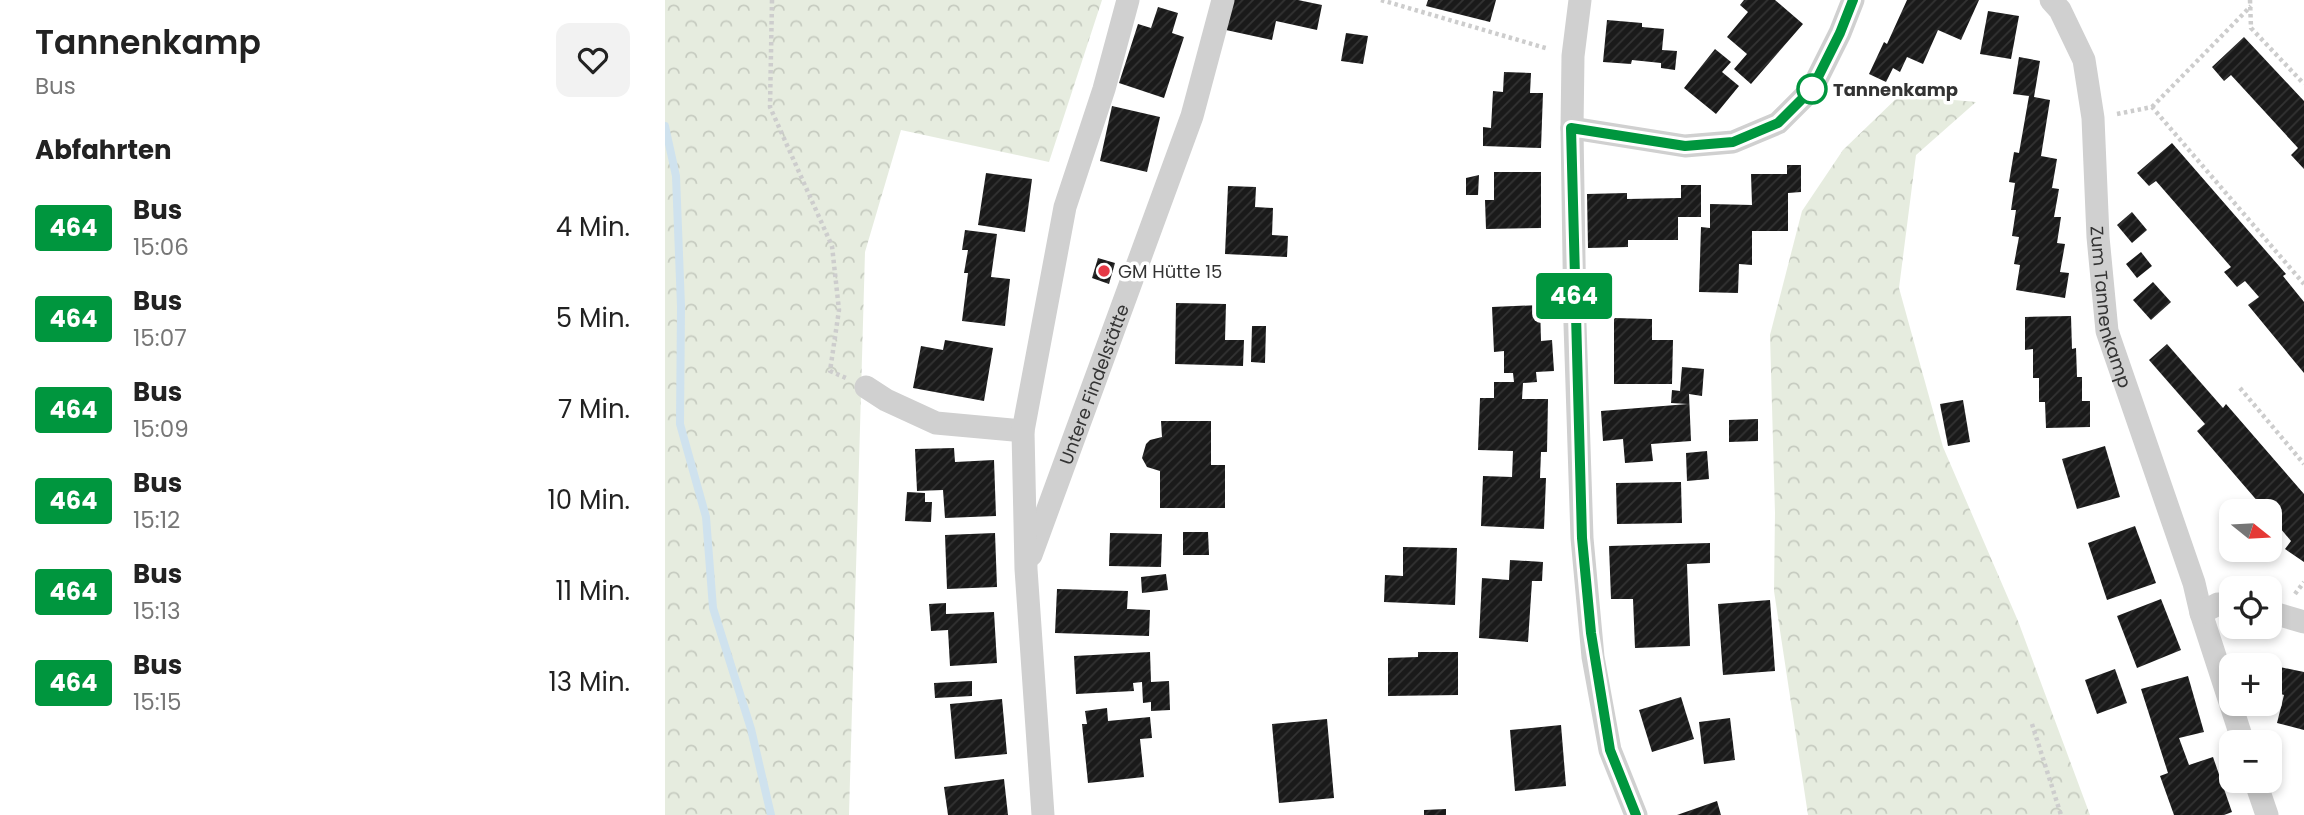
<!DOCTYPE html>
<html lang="de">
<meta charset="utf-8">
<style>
body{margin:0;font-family:Poppins,sans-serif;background:#f2f2f2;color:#222;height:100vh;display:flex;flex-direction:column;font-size:26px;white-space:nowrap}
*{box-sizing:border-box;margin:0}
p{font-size:23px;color:#767676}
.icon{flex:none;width:38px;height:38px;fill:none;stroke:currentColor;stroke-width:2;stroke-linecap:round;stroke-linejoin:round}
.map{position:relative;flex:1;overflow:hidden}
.panel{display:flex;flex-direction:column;background:#fff;width:665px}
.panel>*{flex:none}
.badge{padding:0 14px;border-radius:5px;font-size:24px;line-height:46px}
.needle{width:46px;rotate:108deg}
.fabs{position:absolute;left:1554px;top:499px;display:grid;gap:14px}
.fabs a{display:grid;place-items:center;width:63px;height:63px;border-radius:14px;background:#fff;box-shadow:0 4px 10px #0003;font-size:35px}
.map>.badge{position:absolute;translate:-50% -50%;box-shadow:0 0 0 4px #fff}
h2{padding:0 35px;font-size:26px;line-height:63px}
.round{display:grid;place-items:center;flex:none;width:74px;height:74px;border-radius:14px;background:#f2f2f2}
.headline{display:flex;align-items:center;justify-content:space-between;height:119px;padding:0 35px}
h1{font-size:33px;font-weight:600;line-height:52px}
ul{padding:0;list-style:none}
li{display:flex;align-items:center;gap:21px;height:91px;padding:0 35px}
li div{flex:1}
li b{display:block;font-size:26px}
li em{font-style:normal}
li .badge{min-width:77px;font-weight:700;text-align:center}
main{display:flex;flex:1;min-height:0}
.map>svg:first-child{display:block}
.forest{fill:url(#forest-crowns)}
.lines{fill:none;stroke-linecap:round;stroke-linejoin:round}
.stream{stroke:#cfe2ee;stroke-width:8}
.building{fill:url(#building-hatch)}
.path{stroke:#cdcdcd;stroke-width:4.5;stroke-dasharray:3.5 3.5;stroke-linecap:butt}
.street{stroke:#d0d0d0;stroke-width:23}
.line-casing{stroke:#fff;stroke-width:16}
.line{stroke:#00963e;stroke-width:10}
.stop-dot{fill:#fff;stroke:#00963e;stroke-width:3.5}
.poi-dot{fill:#e63946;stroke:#fff;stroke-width:2.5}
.labels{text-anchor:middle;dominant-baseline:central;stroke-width:7;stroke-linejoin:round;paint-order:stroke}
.stop-label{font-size:18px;font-weight:bold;fill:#333;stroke:#fff;text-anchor:start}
.poi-label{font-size:18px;fill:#333;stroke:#fff;text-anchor:start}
.street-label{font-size:18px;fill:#333;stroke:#fff}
</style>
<main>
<section class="panel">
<div class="headline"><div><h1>Tannenkamp</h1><p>Bus</p></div><a class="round"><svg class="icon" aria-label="heart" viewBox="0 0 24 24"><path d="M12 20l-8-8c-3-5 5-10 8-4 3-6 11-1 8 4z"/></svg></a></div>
<h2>Abfahrten</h2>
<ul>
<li><span class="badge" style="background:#00963e;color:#fff">464</span><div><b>Bus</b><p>15:06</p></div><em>4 Min.</em></li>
<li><span class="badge" style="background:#00963e;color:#fff">464</span><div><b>Bus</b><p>15:07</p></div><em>5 Min.</em></li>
<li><span class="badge" style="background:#00963e;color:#fff">464</span><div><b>Bus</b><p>15:09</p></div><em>7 Min.</em></li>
<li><span class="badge" style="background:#00963e;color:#fff">464</span><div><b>Bus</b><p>15:12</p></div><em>10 Min.</em></li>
<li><span class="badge" style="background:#00963e;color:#fff">464</span><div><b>Bus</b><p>15:13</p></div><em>11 Min.</em></li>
<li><span class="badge" style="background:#00963e;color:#fff">464</span><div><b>Bus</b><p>15:15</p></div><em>13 Min.</em></li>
</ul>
</section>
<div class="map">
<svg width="1639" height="815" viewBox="0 0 1639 815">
<defs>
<pattern id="forest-crowns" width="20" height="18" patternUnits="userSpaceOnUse" patternTransform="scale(1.75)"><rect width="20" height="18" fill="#e6ecdf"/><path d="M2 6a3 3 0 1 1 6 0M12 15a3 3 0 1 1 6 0" fill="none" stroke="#c6cbc0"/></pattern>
<pattern id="building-hatch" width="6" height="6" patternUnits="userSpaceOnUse" patternTransform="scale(1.75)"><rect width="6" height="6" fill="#1a1a1a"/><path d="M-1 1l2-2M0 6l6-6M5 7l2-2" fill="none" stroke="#333"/></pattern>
</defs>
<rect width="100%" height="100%" fill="#fff"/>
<g class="forest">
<polygon points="0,0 437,0 384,162 236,130 200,252 184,815 0,815"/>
<polygon points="1235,95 1311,102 1251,155 1234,288 1278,447 1353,621 1425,815 1143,815 1109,591 1110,513 1105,335 1137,211 1178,150"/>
</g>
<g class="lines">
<polyline class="stream" points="0,126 11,176 16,306 15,424 41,517 48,608 86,729 106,815"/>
</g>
<g class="building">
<polygon points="568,0 633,0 657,5 652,30 611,21 607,40 561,30"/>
<polygon points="763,0 831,0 825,22 761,6"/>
<polygon points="1079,0 1110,0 1138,24 1086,84 1069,69 1082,54 1062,37 1083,12 1075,5"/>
<polygon points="1242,0 1314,0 1296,40 1273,30 1258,64 1242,57 1235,72 1228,68 1221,82 1204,74 1219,42 1222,44"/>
<polygon points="493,7 513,13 507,33 519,37 499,98 454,83 473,24 486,28"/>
<polygon points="1323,11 1354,16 1346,59 1315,54"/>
<polygon points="942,20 977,23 977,27 999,29 997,50 1012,51 1010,70 996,68 996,63 967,60 966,64 938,62"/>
<polygon points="681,33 703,36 698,64 676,61"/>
<polygon points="1579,37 1639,101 1639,169 1626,155 1633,148 1566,75 1559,81 1547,67"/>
<polygon points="1050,49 1066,62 1057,72 1074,86 1051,114 1019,88"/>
<polygon points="1354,57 1375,61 1369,97 1385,100 1376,156 1392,159 1387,188 1394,189 1389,217 1396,217 1392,243 1400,244 1395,272 1404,273 1400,298 1351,290 1355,265 1349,264 1354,237 1347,236 1351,210 1346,210 1350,183 1344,182 1349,152 1354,153 1364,96 1348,94"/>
<polygon points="839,72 866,73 865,93 878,93 876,148 818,146 818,127 826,128 828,91 838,92"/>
<polygon points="447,106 495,117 482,172 435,161"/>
<polygon points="1507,143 1621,274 1618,276 1639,302 1639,373 1583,305 1594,297 1580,281 1572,287 1559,272 1566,267 1491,181 1484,186 1472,173"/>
<polygon points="1122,165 1136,165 1136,192 1123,193 1123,231 1087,231 1087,265 1074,264 1073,293 1034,292 1036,227 1045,228 1045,204 1087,205 1086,174 1122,174"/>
<polygon points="829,172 876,172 876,228 821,229 820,200 829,200"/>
<polygon points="321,173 367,179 360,232 313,225"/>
<polygon points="814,175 813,195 801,195 801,178"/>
<polygon points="1016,185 1036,185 1036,217 1013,217 1013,240 963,240 963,247 923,248 922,194 962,193 962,199 1016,198"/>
<polygon points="563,186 591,187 590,207 608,208 607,235 623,236 622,257 560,254"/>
<polygon points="1467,212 1482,230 1467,243 1452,225"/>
<polygon points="300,230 332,234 326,277 345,279 340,326 297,321 303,273 299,273 303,250 297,250"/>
<polygon points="1476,252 1487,266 1472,278 1461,264"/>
<polygon points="433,258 450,263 444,284 427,278"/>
<polygon points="1488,282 1506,302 1486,320 1468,300"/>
<polygon points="511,303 561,304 560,340 579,340 578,366 510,364"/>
<polygon points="875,305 876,341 887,340 889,371 871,372 872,382 858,383 857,399 883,399 882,452 876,452 875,478 881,478 879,529 816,526 818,476 847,477 848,451 813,450 815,398 829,398 829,382 849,382 848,373 839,373 839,351 829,352 827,307"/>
<polygon points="1406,316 1407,349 1411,348 1412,377 1417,377 1417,401 1425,401 1425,427 1381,428 1380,402 1374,402 1374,378 1368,378 1368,349 1360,350 1360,317"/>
<polygon points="949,318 987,319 987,340 1008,340 1007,384 949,384"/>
<polygon points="587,326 601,326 600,363 586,362"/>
<polygon points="280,340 328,348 319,401 248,388 256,346 278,350"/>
<polygon points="1502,344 1558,408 1561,404 1639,494 1639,562 1620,549 1626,541 1605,516 1605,511 1601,511 1532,431 1540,424 1484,360"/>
<polygon points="1017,367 1039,369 1037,396 1024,394 1026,441 986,444 988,461 960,463 958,439 938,441 936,411 1023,404 1006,403 1007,390 1015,391"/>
<polygon points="1298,400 1305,442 1283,446 1275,404"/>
<polygon points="1093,419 1093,441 1064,442 1064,420"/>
<polygon points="496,421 546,421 546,465 560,465 560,508 495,508 495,471 482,467 477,458 481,444 485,440 497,437"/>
<polygon points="1440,446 1455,497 1412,509 1397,459"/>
<polygon points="289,448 290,462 329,460 331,516 280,518 278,490 252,491 250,449"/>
<polygon points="1042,451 1044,479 1022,481 1021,453"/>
<polygon points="1016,482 1017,523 952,524 951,483"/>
<polygon points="242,492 260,493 260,502 267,502 266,522 240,521"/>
<polygon points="1470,526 1491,583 1442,600 1423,543"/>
<polygon points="518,532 543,532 544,555 518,555"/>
<polygon points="330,533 332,587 282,589 280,535"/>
<polygon points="445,533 497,534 496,567 444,566"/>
<polygon points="1045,543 1045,563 1022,564 1025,646 970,648 968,599 946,599 944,546"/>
<polygon points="738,547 792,548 790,605 719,602 720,575 738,576"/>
<polygon points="845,560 878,562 877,581 867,581 863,642 814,638 817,578 844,580"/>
<polygon points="501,574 503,590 477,593 476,577"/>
<polygon points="392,589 463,591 462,609 485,610 484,636 390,633"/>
<polygon points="1496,599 1516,650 1472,668 1452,616"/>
<polygon points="1105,600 1110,671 1058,675 1053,604"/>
<polygon points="281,603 281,614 329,612 332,663 285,666 283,630 266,631 264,604"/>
<polygon points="485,652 486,682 504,681 505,710 486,711 486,702 478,703 477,682 468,683 469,691 411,694 409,656"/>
<polygon points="753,652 793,652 793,695 723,696 723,658 753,657"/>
<polygon points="1605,665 1639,672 1639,730 1612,723 1619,695 1605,690"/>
<polygon points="1450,669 1462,703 1432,714 1420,680"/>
<polygon points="1523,676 1539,732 1514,738 1524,765 1548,757 1567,812 1559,815 1509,815 1495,776 1503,773 1476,689"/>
<polygon points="307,681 307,696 270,698 269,683"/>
<polygon points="1016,697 1029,739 987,752 974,710"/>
<polygon points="337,699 342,754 290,759 285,704"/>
<polygon points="442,708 443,721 485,717 487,738 475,739 479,777 423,783 417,724 422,724 420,711"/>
<polygon points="1065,718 1070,760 1039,764 1034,722"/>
<polygon points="662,719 669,798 614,803 607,724"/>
<polygon points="896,725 901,786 850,791 845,730"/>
<polygon points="339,779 343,815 283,815 279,787"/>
<polygon points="1052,801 1056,815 1012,815"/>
<polygon points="781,809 781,815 759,815 759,810"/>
</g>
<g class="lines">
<g class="path">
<polyline points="107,0 105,107 167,246 174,310 165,371 181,378"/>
<polyline points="716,0 884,49"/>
<polyline points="1585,0 1586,28 1639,84"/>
<polyline points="1487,107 1586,6"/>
<polyline points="1452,114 1487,107 1639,284"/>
<polyline points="1575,388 1639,464"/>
<polyline points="1630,594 1639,582"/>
<polyline points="1367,724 1396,815"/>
</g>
<g class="street">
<polyline points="915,0 908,56 907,128 910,324 917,538 928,657 945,750 971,815"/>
<path id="s1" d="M1386,0l9,10 24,50 9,58 5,119 9,94 87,252 7,30 42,129"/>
<polyline points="907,128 1020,146 1068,142 1113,123 1147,89 1175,33 1188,0"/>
<polyline points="201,387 221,400 271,423 358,431"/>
<path id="s2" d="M366,555l161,-439 31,-116"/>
<polyline points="1605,612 1639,622"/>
<polyline points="1536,613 1553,604 1566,604"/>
<polyline points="1590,780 1602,815"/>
<polyline points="378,815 361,569 358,431 400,207 439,89 463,0"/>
</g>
</g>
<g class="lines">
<defs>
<polyline id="line" points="971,815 945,750 926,633 917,538 906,128 1020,146 1068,142 1113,123 1147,89 1175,33 1188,0"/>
</defs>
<use href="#line" class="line-casing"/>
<use href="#line" class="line"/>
</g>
<circle class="stop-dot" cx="1147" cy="89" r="14"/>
<circle class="poi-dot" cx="439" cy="271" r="7"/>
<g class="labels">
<g class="stop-label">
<text x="1168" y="89">Tannenkamp</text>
</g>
<g class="poi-label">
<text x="453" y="271">GM Hütte 15</text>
</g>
<g class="street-label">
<text stroke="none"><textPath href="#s1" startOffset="318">Zum Tannenkamp</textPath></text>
<text stroke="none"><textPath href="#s2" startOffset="182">Untere Findelstätte</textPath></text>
</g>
</g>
</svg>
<div class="fabs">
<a><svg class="needle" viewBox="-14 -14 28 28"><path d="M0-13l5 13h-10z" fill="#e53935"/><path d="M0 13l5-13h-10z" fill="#767676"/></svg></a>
<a><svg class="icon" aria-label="locate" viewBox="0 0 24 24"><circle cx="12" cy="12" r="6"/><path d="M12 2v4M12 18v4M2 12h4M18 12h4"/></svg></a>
<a>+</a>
<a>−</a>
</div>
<b class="badge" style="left:909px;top:296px;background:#00963e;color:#fff">464</b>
</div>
</main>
